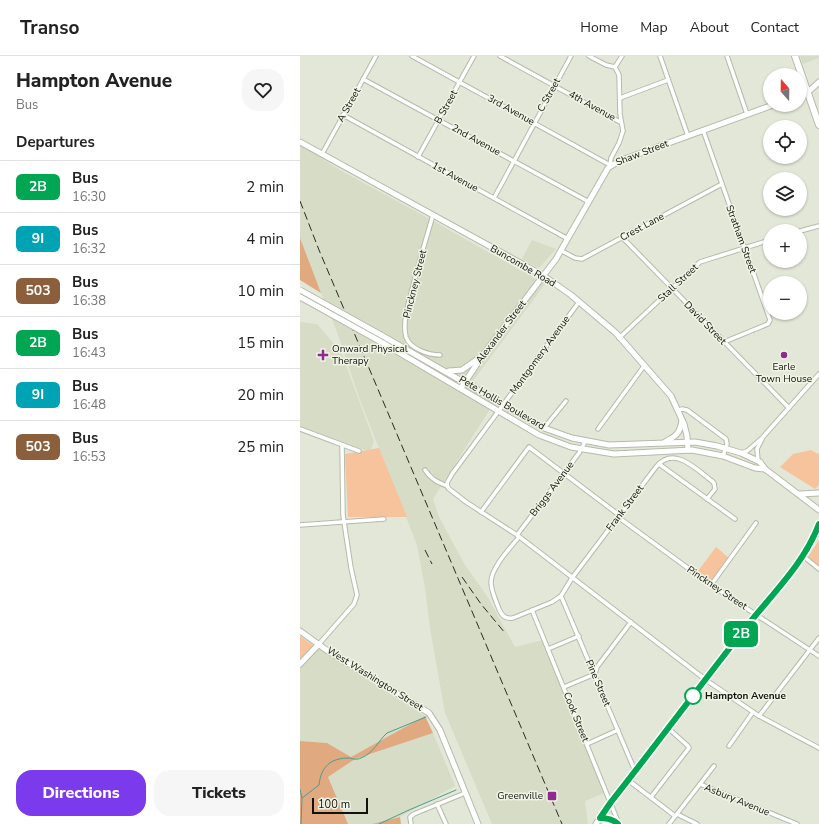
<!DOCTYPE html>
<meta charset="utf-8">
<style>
body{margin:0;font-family:"Nunito Sans",sans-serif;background:#f6f6f6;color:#222;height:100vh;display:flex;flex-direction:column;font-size:15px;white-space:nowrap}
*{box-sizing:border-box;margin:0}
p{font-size:13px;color:#767676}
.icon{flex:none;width:22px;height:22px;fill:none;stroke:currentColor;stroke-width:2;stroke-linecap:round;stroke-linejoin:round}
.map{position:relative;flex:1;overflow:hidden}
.drawer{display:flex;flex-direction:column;background:#fff;width:300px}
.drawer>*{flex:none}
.badge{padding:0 8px;border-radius:6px;font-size:14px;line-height:26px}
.needle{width:26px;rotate:340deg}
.controls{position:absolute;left:463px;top:12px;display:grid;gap:8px}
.controls a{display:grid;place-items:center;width:44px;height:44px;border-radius:50%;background:#fff;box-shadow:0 1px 3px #0004;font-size:20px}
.scale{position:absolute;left:12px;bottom:10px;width:56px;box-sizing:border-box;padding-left:4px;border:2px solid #11120d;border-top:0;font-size:11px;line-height:14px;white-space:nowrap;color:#11120d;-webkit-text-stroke:3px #f0f4e5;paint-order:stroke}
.map>.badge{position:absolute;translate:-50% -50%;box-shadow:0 0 0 2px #fff}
h2{padding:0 16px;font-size:15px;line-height:36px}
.round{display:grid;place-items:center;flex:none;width:42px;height:42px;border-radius:16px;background:#f6f6f6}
.overview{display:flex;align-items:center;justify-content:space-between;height:68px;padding:0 16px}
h1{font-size:19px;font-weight:800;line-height:30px}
.action{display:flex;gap:8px;margin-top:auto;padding:8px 16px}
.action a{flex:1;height:46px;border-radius:16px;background:#7c3aed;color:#fff;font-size:16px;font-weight:800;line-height:46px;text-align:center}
.action a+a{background:#f6f6f6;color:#222}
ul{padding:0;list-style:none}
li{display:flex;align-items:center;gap:12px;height:52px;padding:0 16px;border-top:1px solid #e0e0e0}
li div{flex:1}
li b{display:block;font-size:15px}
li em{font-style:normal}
li .badge{min-width:44px;font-weight:700;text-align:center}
header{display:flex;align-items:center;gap:24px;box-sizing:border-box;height:56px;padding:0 20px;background:#fff;border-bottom:1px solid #e0e0e0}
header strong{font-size:19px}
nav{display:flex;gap:22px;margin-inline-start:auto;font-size:14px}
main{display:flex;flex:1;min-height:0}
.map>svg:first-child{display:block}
.built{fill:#d6dcc5}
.green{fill:#f7c39c}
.forest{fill:#e0a980}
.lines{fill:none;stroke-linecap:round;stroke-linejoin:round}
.stream{stroke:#499d8f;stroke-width:1}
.street-casing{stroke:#b6baab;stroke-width:5.5}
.secondary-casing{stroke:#b6baab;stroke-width:7}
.highway-casing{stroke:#b6baab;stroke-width:8}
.street{stroke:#fff;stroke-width:3.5}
.secondary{stroke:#fff;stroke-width:5}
.highway{stroke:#fff;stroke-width:6}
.rail{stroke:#2a2b25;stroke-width:1;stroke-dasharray:8 4;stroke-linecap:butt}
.secondary-bridge-casing{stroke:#b6baab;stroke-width:7;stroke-linecap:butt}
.secondary-bridge{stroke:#fff;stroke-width:5}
.line-casing{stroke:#fff;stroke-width:9}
.line{stroke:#00a651;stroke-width:6}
.poi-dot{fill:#8e2a90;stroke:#f0f4e5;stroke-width:1.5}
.stop-dot{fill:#fff;stroke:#00a651;stroke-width:2}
.labels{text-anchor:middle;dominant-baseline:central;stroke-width:3;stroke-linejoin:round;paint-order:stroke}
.street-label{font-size:10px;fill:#11120d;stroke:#f0f4e5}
.poi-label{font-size:10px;fill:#11120d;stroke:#f0f4e5;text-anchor:start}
.stop-label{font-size:10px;font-weight:bold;fill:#11120d;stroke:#f0f4e5;text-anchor:start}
</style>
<header>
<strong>Transo</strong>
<nav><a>Home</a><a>Map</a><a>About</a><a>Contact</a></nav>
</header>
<main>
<section class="drawer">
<div class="overview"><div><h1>Hampton Avenue</h1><p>Bus</p></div><a class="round"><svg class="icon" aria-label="heart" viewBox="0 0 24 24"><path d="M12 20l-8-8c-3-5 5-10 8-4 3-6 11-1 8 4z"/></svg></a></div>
<h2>Departures</h2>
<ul>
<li><span class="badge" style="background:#00a651;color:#fff">2B</span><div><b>Bus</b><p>16:30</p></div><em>2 min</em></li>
<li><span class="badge" style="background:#00a3b4;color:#fff">9I</span><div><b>Bus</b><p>16:32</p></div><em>4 min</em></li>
<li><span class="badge" style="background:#8b5e3c;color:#fff">503</span><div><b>Bus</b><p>16:38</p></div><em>10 min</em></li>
<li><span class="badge" style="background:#00a651;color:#fff">2B</span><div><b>Bus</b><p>16:43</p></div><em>15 min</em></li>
<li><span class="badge" style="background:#00a3b4;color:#fff">9I</span><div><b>Bus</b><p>16:48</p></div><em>20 min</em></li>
<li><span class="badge" style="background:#8b5e3c;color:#fff">503</span><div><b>Bus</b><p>16:53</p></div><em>25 min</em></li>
</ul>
<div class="action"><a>Directions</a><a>Tickets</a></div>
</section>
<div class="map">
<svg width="519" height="768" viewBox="0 0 519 768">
<rect width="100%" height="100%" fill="#e3e7d8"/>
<g class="built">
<polygon points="500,0 519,0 519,2 503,8"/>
<polygon points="0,88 38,113 117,156 245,228 173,325 197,342 133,443 139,461 165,509 187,540 215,591 243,584 307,736 285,745 288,768 192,768 145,657 130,572 125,532 117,489 60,344 36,273 12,215 0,182"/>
<polygon points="232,184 256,193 239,212 222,203"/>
<polygon points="0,266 17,268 41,296 74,385 70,396 0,371"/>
<polygon points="17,592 29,599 125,660 51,701 27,687 0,685 0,611"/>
<polygon points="133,677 155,730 100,761 72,768 48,768 28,721 55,703"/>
</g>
<g class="green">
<polygon points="79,392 107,461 48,461 45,398"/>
<polygon points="511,394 518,398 519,397 519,429 515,433 480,411 493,398"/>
<polygon points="519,484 519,510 508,501"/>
<polygon points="416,491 429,502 412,525 398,515"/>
<polygon points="0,580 17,592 0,611"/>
</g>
<g class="forest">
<polygon points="0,182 21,237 0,224"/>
<polygon points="125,660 133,677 55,703 28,721 48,768 0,768 0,685 27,687 51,701"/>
<polygon points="100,761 101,768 72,768"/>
</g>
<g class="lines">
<g class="stream">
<polyline points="0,733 2,742 1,768"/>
<path d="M2,742l17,-13c2,-18 11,-27 30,-27 4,1 8,2 12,0 13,-5 17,-17 26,-25l39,-16"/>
<polyline points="79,768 109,754 156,734"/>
</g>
<defs>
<g id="street">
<polyline points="112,0 310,109 311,102 319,87 323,75 320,58 319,19 315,11"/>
<polyline points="200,0 320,66"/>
<polyline points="289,0 306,9 315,11"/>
<polyline points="360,0 388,80"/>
<polyline points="427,0 447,58"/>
<polyline points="315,11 322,0"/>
<polyline points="63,23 289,146"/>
<polyline points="320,42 368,24"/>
<polyline points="43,59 268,183"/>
<polyline points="403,74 470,264 468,268 424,286"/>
<polyline points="22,98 76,0"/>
<polyline points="118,101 174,0"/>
<polyline points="194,142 271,0"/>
<path d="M133,159c-7,24 -14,47 -20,71 -4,16 -11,35 -7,51 4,12 23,18 34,18"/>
<polyline points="500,175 519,170"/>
<polyline points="322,181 489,352"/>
<polyline points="262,195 275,202 282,203 422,128"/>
<polyline points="279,246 152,418 147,427 148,432 166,446 217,479 406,624 459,660 519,692"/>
<polyline points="319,282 400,206 470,184"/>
<polyline points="379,354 382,353 387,354 426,383 427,388 423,400"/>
<polyline points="244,372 266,345"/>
<polyline points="0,373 59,395"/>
<polyline points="298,373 344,310"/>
<polyline points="441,397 447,395 462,382 519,318"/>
<polyline points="458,405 457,393 462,383"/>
<polyline points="359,408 435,463"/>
<path d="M125,414c6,9 12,12 22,16"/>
<polyline points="181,456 229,391 319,459"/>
<polyline points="318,461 411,529 519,600"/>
<polyline points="0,469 84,463"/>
<polyline points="217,479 279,397 285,386"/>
<path d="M219,481c-9,11 -28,31 -28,45 0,9 5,19 8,27 3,7 6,10 14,9l39,-16 9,-6 11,-18 84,-111c18,-22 40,2 56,14l2,2 1,6 -8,10"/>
<polyline points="503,500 519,513"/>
<polyline points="411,529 456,467"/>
<polyline points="261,540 335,715"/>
<polyline points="232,554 319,768"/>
<polyline points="19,588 54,548 57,539 51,512 43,459 42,389"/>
<polyline points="248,593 279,580"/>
<polyline points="264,631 295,618 297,611 331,566"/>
<polyline points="459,660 519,582"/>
<polyline points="287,688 318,674"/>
<polyline points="429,690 453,656"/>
<polyline points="328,724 375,760"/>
<polyline points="400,728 497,768"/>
<polyline points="351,741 389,692 388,690 368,672"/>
<polyline points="137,748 146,768"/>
<polyline points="377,758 397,768"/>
<path d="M300,762l11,-16c45,-57 88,-115 132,-171 27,-35 60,-65 76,-106"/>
<polyline points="111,768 110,761 114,758 165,737"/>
<polyline points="369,768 414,710"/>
</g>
<g id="secondary">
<polyline points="500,39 508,36 519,26"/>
<polyline points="0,86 244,220 271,239 316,277 371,340 384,368 387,380 388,394"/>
<polyline points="81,279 244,372 272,382 309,389 395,386 417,390 441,397 460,406 465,413 519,454"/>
<polyline points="83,287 239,379 271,391 314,398 392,394 423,400 455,412 465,413"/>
<polyline points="149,315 162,314 179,302"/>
<polyline points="161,332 183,299 256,203 308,112 319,105 473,49"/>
<path d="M365,386c11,-6 15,-8 17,-22"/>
<polyline points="499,438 519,437"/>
<polyline points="513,481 519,476"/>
<polyline points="0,575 25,593 129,657 140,674 178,768"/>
<polyline points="0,608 19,588"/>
<path d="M300,762c7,0 13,1 18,6"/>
<polyline points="300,762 304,766 311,768"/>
<polyline points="296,768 300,762"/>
</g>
<polyline id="highway" points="495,0 519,69"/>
</defs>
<use href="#street" class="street-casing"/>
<use href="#secondary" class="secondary-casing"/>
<use href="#highway" class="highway-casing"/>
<use href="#street" class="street"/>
<use href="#secondary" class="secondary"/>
<use href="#highway" class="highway"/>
<g class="rail">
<polyline points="0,145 19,194 262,768"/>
<polyline points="125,494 132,508"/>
<polyline points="162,521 181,548 205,577"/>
</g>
<defs>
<g id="secondary-bridge">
<polyline points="0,234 81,279"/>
<polyline points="0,241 83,287"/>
</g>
</defs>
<use href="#secondary-bridge" class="secondary-bridge-casing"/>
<use href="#secondary-bridge" class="secondary-bridge"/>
</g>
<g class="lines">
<defs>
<path id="line" d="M318,768c-5,-5 -11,-6 -18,-6l11,-16c45,-57 88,-115 132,-171 27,-35 60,-65 76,-107"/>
</defs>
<use href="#line" class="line-casing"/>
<use href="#line" class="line"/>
</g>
<g class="poi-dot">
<path d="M21 293h4v4h4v4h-4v4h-4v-4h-4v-4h4z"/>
<circle cx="484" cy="299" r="4"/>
<rect x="247" y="735" width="10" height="10" rx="2"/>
</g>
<circle class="stop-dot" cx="393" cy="640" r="8"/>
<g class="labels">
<g class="street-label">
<text transform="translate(249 39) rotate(-61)">C Street</text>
<text transform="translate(49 49) rotate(-61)">A Street</text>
<text transform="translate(292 50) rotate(29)">4th Avenue</text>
<text transform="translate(146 51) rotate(-61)">B Street</text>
<text transform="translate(211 54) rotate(29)">3rd Avenue</text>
<text transform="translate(176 84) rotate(29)">2nd Avenue</text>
<text transform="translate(342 97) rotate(-21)">Shaw Street</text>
<text transform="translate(155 121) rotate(29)">1st Avenue</text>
<text transform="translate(342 171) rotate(-28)">Crest Lane</text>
<text transform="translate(441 183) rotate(70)">Stratham Street</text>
<text transform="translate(223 210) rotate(30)">Buncombe Road</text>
<text transform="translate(378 227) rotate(-43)">Stall Street</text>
<text transform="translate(115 228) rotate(-76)">Pinckney Street</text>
<text transform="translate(405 267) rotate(46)">David Street</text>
<text transform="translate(201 276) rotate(-53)">Alexander Street</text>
<text transform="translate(240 299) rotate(-54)">Montgomery Avenue</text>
<text transform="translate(202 347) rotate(30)">Pete Hollis Boulevard</text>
<text transform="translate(252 433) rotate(-53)">Briggs Avenue</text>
<text transform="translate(325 452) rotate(-53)">Frank Street</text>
<text transform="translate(417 532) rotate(34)">Pinckney Street</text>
<text transform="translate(75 623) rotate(32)">West Washington Street</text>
<text transform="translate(298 627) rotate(67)">Pine Street</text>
<text transform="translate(276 661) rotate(68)">Cook Street</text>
<text transform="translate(437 744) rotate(22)">Asbury Avenue</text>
</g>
<g class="poi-label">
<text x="32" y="293">Onward Physical<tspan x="32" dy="12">Therapy</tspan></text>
<text x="484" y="311" text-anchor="middle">Earle<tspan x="484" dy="12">Town House</tspan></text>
<text x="243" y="740" text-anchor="end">Greenville</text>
</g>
<g class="stop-label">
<text x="405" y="640">Hampton Avenue</text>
</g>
</g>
</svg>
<div class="controls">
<a><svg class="needle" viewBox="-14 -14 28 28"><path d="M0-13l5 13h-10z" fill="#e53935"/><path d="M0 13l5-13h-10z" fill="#767676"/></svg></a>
<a><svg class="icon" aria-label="locate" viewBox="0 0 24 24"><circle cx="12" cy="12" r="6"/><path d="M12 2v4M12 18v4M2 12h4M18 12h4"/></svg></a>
<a><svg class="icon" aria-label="layers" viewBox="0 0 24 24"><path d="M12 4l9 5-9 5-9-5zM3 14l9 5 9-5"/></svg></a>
<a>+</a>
<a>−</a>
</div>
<div class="scale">100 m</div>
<b class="badge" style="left:441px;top:578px;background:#00a651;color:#fff">2B</b>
</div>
</main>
